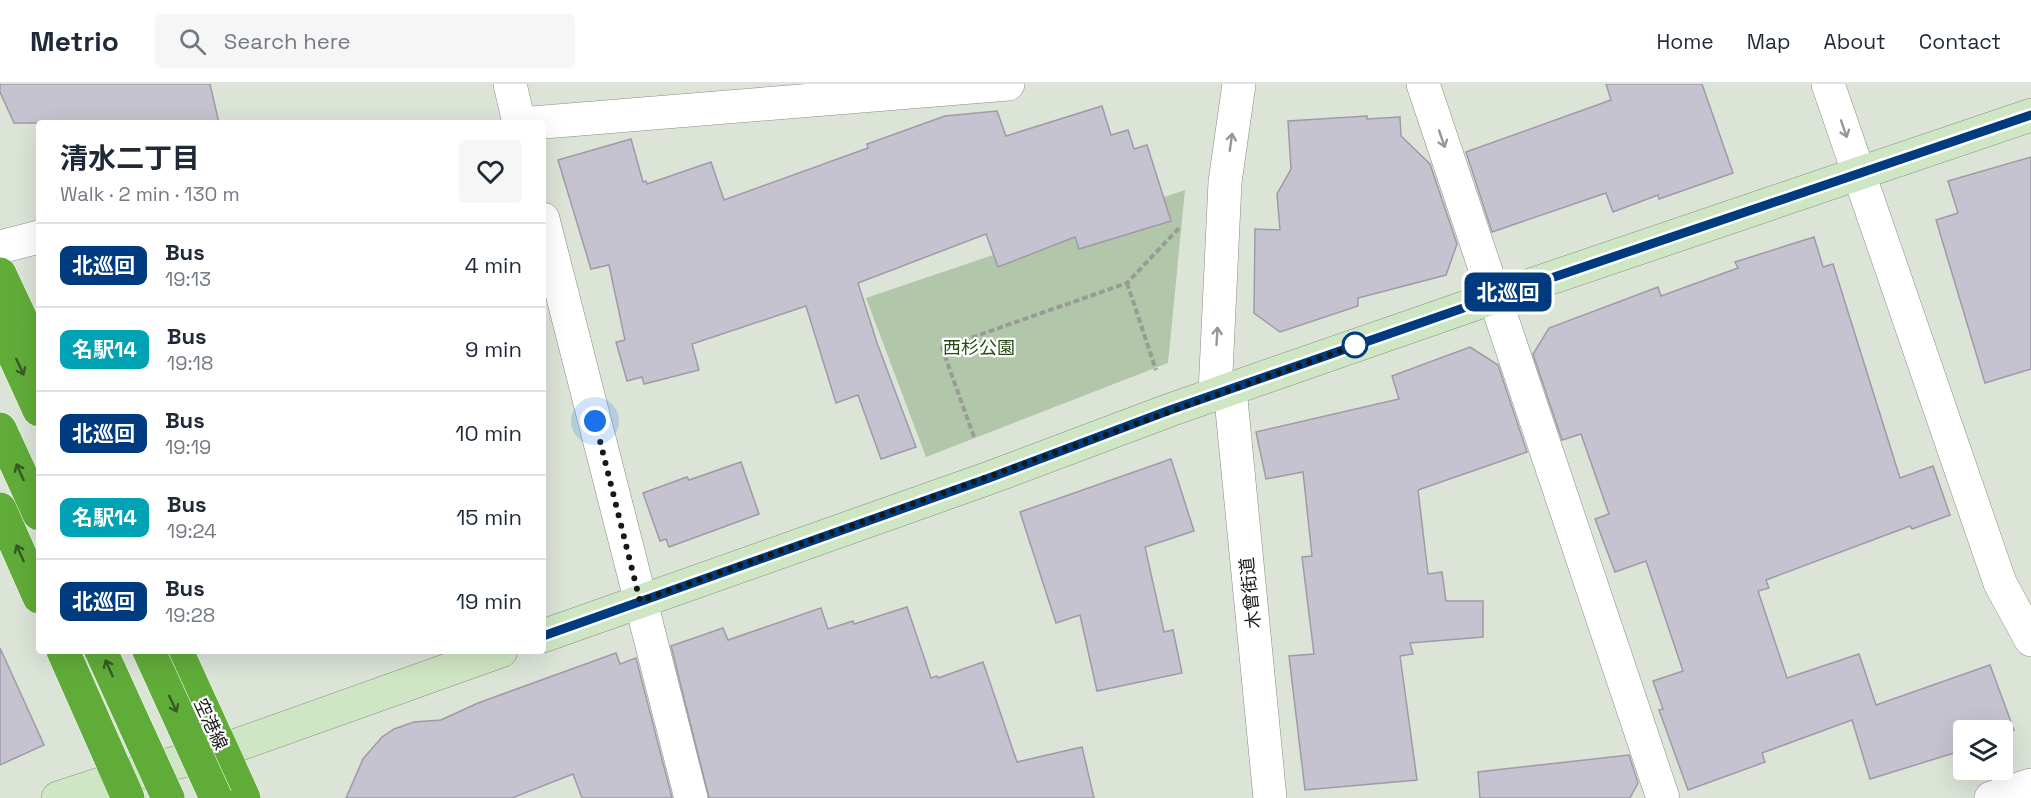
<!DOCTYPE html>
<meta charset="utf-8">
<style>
body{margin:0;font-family:"Space Grotesk","Noto Sans JP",sans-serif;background:#f6f6f7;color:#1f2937;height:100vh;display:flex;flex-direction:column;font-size:22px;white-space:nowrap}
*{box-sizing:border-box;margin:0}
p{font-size:20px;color:#747a83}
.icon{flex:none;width:33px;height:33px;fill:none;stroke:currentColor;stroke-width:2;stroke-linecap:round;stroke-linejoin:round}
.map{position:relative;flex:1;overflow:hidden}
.drawer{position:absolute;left:36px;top:36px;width:510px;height:534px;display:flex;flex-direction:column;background:#fff;border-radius:6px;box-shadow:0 6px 24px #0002}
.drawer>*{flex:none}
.badge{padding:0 12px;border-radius:9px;font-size:21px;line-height:39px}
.fabs{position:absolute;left:1953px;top:636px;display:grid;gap:12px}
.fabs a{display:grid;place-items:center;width:60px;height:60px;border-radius:6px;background:#fff;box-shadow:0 6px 24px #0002;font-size:30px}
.you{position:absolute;width:30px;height:30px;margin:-15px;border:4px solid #fff;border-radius:50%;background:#1a73e8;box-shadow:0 0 0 9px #1a73e833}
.map>.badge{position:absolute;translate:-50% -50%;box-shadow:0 0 0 3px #fff}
.round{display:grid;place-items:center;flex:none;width:63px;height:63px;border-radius:6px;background:#f6f6f7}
.overview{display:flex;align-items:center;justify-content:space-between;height:102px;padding:0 24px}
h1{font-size:28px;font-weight:700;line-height:45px}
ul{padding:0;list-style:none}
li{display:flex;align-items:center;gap:18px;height:84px;padding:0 24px;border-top:2px solid #e0e1e3}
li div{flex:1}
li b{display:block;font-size:22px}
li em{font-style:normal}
li .badge{min-width:66px;font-weight:700;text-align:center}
header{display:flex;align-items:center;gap:36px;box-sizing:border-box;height:84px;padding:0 30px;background:#fff;border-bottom:2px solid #e0e1e3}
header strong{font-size:28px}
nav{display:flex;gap:33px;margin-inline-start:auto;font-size:21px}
.search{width:420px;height:54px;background:#f6f6f7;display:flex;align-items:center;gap:15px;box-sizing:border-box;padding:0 21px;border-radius:6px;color:#747a83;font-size:22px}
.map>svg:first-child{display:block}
.green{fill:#b2c7a9}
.building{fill:#c6c3d0;stroke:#9e9aa7;stroke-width:1.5}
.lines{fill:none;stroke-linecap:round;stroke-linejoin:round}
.street-casing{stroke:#868e83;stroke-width:34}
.secondary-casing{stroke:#868e83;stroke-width:34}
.highway-casing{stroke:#fff;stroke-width:34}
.path{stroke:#979d94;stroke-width:4;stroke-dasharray:6 3;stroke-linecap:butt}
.street{stroke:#fff;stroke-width:33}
.secondary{stroke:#cfe6c4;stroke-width:33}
.highway{stroke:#60ac39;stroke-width:33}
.highway-bridge-casing{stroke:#fff;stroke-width:34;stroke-linecap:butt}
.highway-bridge{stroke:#60ac39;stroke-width:33}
.oneway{stroke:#969896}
.oneway2{stroke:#375b25}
.line-casing{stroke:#fff;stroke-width:14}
.line{stroke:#003b80;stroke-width:9}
.walk{stroke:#161915;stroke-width:6;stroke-dasharray:0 10.8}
.stop-dot{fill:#fff;stroke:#003b80;stroke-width:3}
.labels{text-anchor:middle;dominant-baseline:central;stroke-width:4.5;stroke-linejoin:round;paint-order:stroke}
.park-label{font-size:18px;fill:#284917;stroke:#fff}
.street-label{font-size:18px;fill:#161915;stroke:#fff}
</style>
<header>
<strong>Metrio</strong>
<div class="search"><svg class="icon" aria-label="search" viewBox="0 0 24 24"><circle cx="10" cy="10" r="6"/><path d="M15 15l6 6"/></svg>Search here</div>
<nav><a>Home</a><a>Map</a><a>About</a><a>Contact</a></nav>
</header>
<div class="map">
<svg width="2031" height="714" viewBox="0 0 2031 714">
<rect width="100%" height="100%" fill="#dce4d8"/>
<polygon class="green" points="1185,106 1168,279 926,373 866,214"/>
<g class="building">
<polygon points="0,0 210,0 219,39 14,39 0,8"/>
<polygon points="1606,0 1702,0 1733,89 1659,115 1658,111 1613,128 1606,109 1492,148 1466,68 1611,16"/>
<polygon points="1102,22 1111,51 1128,46 1134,65 1147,61 1171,137 1079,165 1075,153 998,183 986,150 858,199 877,259 916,363 881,375 858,311 836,319 806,222 692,260 699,286 644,300 642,293 627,297 616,258 625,256 609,181 591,185 558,76 631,55 643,98 646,97 647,100 711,78 724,116 868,64 867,60 945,32 997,27 1006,52"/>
<polygon points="1367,32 1367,35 1400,33 1401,52 1430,80 1457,160 1446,191 1358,214 1358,222 1280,248 1254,229 1255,145 1280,146 1277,110 1291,85 1288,37"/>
<polygon points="2031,73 2031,285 1985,299 1936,136 1958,129 1948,97"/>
<polygon points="1814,153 1823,183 1833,180 1900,394 1933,382 1950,431 1912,445 1910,442 1766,496 1769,504 1758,507 1787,594 1859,570 1876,621 1990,581 2014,646 2002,650 2002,646 1964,646 1964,666 1870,695 1852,636 1762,669 1765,678 1688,706 1659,626 1663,625 1653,597 1683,587 1646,477 1615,488 1595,435 1609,430 1581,350 1562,356 1533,270 1549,244 1658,203 1661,212 1738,184 1735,178"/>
<polygon points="1470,263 1498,281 1527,368 1418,406 1428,490 1442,488 1446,517 1483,517 1483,553 1410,559 1413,570 1400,572 1417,696 1305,706 1289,572 1314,570 1302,473 1312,472 1303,388 1266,395 1256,348 1399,315 1392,292"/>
<polygon points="1171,375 1194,447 1145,463 1164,548 1173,546 1182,589 1097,607 1080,531 1056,539 1020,428"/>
<polygon points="741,378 759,430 669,463 666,455 660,457 643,409 687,393 689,396"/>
<polygon points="907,523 931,594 937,592 938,594 983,578 1017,678 1082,663 1094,714 709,714 671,562 723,544 728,556 821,524 828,545 853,537 854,540"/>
<polygon points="0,564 44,661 0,681"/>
<polygon points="616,569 620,580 636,574 672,714 582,714 573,690 512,714 346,714 363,675 382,653 394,645 414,638 441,636 478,619"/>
<polygon points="1629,671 1638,699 1630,714 1480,714 1478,688"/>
</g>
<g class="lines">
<defs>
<g id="street">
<polyline points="510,0 519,39"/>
<polyline points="1423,0 1663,714"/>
<polyline points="1828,0 2000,499 2031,556"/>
<polyline points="532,39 1008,0"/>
<polyline points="543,135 691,714"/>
<polyline points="0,163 39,153"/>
<polyline points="1230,305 1270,714"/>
<polyline points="1215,310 1225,98 1239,0"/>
<polyline points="1991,714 2031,701"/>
</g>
<g id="secondary">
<polyline points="543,552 989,394 1170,326 1495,213 2031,31"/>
<polyline points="58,714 119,694 223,666 501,567"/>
</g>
<g id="highway">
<polyline points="0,190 35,265"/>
<polyline points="0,241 39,326"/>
<polyline points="0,345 39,430"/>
<polyline points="0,425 39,513"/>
<polyline points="63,567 128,714"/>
<polyline points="177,567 244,714"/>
</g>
</defs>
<use href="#street" class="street-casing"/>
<use href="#secondary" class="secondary-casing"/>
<use href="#highway" class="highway-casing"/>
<g class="path">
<polyline points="1127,199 1156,286"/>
<polyline points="974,353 942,264 1127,199 1180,143"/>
</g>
<use href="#street" class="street"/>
<use href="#secondary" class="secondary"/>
<use href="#highway" class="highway"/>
<defs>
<g id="highway-bridge">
<polyline points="101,567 168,714"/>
<polyline points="149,567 216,714"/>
</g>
</defs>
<use href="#highway-bridge" class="highway-bridge-casing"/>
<use href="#highway-bridge" class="highway-bridge"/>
</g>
<defs><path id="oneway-shaft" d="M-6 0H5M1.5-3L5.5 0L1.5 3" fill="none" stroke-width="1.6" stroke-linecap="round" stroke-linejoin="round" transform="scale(1.5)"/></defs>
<g class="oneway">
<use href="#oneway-shaft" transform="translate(1844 45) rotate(71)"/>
<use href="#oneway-shaft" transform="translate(1442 55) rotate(71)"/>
<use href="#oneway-shaft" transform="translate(1231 58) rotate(-82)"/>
<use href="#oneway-shaft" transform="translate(1217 252) rotate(-87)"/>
</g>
<g class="oneway2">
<use href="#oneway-shaft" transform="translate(20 283) rotate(65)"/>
<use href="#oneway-shaft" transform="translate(20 388) rotate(-114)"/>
<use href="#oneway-shaft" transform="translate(20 469) rotate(-114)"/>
<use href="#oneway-shaft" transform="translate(109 584) rotate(-114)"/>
<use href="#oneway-shaft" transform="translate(173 620) rotate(65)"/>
</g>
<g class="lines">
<defs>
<polyline id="line" points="543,552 989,394 1170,326 1495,213 2031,31"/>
</defs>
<use href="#line" class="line-casing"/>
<use href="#line" class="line"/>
<path class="walk" d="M595,337l45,180c242,-85 481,-173 723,-258l-8,2"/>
</g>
<circle class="stop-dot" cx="1355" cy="261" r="12"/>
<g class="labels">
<g class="park-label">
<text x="979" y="263">西杉公園</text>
</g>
<g class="street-label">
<text transform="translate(1250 509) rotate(-96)">木曾街道</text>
<text transform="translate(211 640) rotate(65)">空港線</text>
</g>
</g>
</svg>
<div class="fabs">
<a><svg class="icon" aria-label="layers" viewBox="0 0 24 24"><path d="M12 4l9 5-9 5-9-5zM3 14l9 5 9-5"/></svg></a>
</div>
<div class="you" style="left:595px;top:337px"></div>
<b class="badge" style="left:1508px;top:208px;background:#003b80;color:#fff">北巡回</b>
<section class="drawer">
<div class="overview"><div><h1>清水二丁目</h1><p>Walk · 2 min · 130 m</p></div><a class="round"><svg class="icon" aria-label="heart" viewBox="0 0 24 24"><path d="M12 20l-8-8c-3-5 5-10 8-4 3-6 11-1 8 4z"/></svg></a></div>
<ul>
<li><span class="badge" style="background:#003b80;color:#fff">北巡回</span><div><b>Bus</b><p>19:13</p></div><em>4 min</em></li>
<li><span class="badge" style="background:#00a3b4;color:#fff">名駅14</span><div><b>Bus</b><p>19:18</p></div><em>9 min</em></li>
<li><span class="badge" style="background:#003b80;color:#fff">北巡回</span><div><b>Bus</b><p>19:19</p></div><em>10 min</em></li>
<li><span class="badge" style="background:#00a3b4;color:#fff">名駅14</span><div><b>Bus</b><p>19:24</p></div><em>15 min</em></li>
<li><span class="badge" style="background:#003b80;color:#fff">北巡回</span><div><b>Bus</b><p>19:28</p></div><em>19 min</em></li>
</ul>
</section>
</div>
